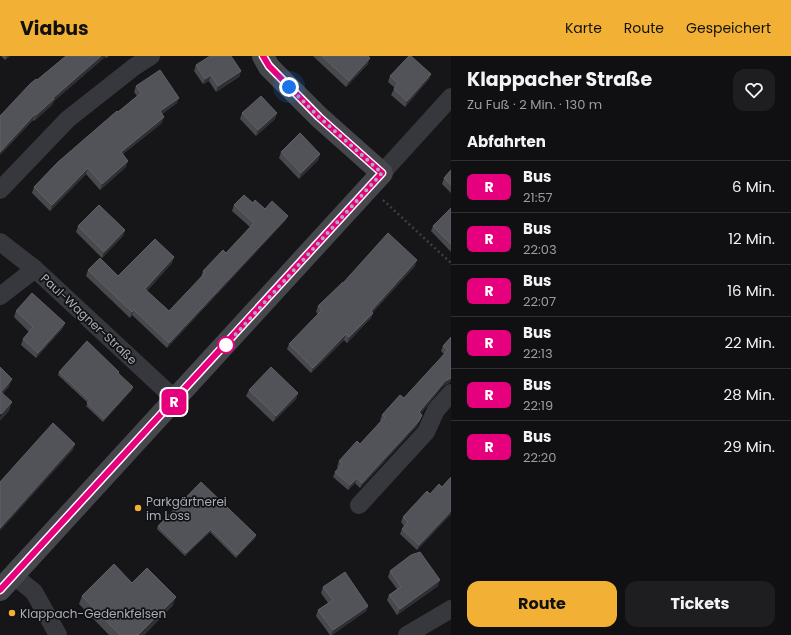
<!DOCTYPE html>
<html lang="de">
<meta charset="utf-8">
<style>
body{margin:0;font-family:Poppins,sans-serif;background:#1e1e20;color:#f1f3f6;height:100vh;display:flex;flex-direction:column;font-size:15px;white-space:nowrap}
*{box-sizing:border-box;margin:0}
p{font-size:13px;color:#9c9d9f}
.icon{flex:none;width:22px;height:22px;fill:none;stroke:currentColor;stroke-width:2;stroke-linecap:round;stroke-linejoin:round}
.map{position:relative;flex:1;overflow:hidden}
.sheet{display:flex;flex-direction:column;background:#101012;width:340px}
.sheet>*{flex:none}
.badge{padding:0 8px;border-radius:6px;font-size:14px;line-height:26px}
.you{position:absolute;width:20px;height:20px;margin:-10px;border:3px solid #fff;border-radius:50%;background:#1a73e8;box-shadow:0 0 0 6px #1a73e833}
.map>.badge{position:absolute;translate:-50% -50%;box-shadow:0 0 0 2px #fff}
h2{padding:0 16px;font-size:15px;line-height:36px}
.round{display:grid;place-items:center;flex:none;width:42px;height:42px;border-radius:12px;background:#1e1e20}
.headline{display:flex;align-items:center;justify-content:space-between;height:68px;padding:0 16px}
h1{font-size:19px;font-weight:700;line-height:30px}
.button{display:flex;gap:8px;margin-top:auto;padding:8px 16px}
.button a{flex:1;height:46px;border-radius:12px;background:#f2b134;color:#111;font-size:16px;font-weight:700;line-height:46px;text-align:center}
.button a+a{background:#1e1e20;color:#f1f3f6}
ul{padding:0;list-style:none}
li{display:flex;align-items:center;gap:12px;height:52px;padding:0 16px;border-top:1px solid #303032}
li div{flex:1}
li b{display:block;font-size:15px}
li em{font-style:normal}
li .badge{min-width:44px;font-weight:700;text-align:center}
header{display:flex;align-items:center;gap:24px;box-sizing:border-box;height:56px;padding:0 20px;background:#f2b134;color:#111}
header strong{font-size:19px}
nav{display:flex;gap:22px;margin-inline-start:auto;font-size:14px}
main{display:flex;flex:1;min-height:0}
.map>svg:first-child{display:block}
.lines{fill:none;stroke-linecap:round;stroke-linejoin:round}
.path{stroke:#3d3f44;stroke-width:2.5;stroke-dasharray:2 3;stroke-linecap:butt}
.minor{stroke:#37383d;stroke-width:18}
.secondary{stroke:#45474d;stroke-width:22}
.wall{fill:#47494d}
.shaded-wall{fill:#2f3033}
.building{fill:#525359;stroke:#5f6168}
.line-casing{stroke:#fff;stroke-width:9}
.line{stroke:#e6007e;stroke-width:6}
.walk{stroke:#a8adb8;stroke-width:4;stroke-dasharray:0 7.2}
.stop-dot{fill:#fff;stroke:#e6007e;stroke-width:2}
.poi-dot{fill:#f2b134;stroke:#111113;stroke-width:1.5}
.labels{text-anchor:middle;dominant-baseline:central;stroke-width:3.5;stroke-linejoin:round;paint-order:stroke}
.street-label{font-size:12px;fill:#a8adb8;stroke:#111113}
.poi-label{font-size:12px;fill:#a8adb8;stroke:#111113;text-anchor:start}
</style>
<header>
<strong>Viabus</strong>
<nav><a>Karte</a><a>Route</a><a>Gespeichert</a></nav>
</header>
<main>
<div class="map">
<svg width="451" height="579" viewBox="0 0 451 579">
<rect width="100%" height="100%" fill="#161618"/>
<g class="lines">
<polyline class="path" points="383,144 451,207"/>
<g class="minor">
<polyline points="382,117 451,41"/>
<polyline points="0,134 68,63 134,11 151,0"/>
<polyline points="0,186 35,213 176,344"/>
<polyline points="0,240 35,213"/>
<polyline points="359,449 426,376 436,354 451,337"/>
<polyline points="13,519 34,536 58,579"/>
<polyline points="407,579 451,553"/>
</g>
<polyline class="secondary" points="0,534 382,117 319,61 269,11 263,0"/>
</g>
<g class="wall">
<polygon points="1,0 10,0 5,4"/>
<polygon points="66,0 109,0 106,2 105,1 54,45 52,49 34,65 33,64 0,99 0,60 37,24"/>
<polygon points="313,0 368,0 368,8 346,31"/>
<polygon points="196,9 241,15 239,21 216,36 209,25 203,28 194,15"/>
<polygon points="431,18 429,23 405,51 391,39 394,33 395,32 388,26 390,20"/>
<polygon points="136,30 177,47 162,58 162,67 123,98 126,111 100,134 86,118 50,155 32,137 34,131 118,56 137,40 134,36"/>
<polygon points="242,57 275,63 256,80 240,63"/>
<polygon points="281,96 320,98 318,104 299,123 279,102"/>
<polygon points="451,114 451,137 442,128 444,122"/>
<polygon points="253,147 265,153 288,160 285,165 167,292 132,259 130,262 86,220 88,214 118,220 172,207 147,235 169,255 202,221 201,221 203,215 226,197 250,171 232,155 234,149"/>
<polygon points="451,152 451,196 431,175 433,170"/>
<polygon points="78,170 125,174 123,180 102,202 76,176"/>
<polygon points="415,210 373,256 373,257 371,262 347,287 344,284 311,317 287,293 289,288 318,258 316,256 318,250 343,227"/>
<polygon points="16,255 65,267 62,273 36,302 21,289 23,283 29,276 14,261"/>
<polygon points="451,281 451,325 449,327 443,330 421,357 422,359 417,370 360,432 355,427 348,434 333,421 335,416 338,412 337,411 339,405 360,388 381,365 380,364 382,359 404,342 444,298 441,295 443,290"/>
<polygon points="59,316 119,316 119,318 132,334 103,366 86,350 88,347 58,319"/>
<polygon points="249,334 298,337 296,343 273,366 246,340"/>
<polygon points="451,421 451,458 417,494 400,478 402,473 404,470 401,466 403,461 430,438 442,431"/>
<polygon points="201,426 256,479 255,482 236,502 210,476 185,500 157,473 158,470"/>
<polygon points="390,515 438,530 397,559 387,544 389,539 397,533 388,521"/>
<polygon points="132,527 173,549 144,579 109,579 79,548 82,540"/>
<polygon points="323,531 368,550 366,555 332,579 330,579 316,560 318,554 328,547 321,537"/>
</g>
<g class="shaded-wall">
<polygon points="7,0 10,0 5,4"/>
<polygon points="101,0 105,0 105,1 54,45 52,49 34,65 36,59 53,42"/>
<polygon points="370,2 368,8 346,31 349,25"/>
<polygon points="241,15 239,21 216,36 218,30"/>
<polygon points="431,18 429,23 405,51 407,45"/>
<polygon points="211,19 209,25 203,28 205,23"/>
<polygon points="179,42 177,47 158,61 160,55"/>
<polygon points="277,57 275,63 256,80 258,74"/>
<polygon points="35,58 33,64 0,99 0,96"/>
<polygon points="164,61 162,67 119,101 121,96"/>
<polygon points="320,98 318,104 299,123 301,117"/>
<polygon points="128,105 126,111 100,134 102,128"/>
<polygon points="88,112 86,118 50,155 52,149"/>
<polygon points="288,160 285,165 167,292 169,287"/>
<polygon points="125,174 123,180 102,202 104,196"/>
<polygon points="174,201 172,207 143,239 145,233"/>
<polygon points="417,204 415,210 369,260 371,255"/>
<polygon points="134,254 132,259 130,262 132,256"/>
<polygon points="373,257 371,262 347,287 349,281"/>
<polygon points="65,267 62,273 36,302 38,297"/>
<polygon points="346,278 344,284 311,317 313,312"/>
<polygon points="451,322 451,325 449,327 443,330 417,362 419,356 445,325"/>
<polygon points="12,323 9,331 0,341 1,336"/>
<polygon points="133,331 132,334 103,366 104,363"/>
<polygon points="298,337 296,343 273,366 276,360"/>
<polygon points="12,346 9,355 0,365 0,362 1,358"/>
<polygon points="422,359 417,370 360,432 362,427"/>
<polygon points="75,388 73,394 0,475 0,472"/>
<polygon points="357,422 355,427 348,434 350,429"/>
<polygon points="451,455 451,458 417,494 419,489"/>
<polygon points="211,473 210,476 185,500 186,497"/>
<polygon points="256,479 255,482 236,502 237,499"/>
<polygon points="440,524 438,530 397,559 400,553"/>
<polygon points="176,541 173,549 144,579 138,579"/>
<polygon points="368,550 366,555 332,579 331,579 333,574"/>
</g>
<g class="building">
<polygon points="66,0 101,0 53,42 54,43 36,59 35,58 0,96 0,60 30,28 36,23 37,24"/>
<polygon points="210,0 231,0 241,15 218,30 211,19 205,23 196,9"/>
<polygon points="322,0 368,0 370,2 349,25"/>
<polygon points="409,0 411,0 431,18 407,45 394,33 398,27 390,20"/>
<polygon points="160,14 179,42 160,55 164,61 121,96 128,105 102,128 88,112 52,149 34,131 58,106 117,55 118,56 141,37 136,30"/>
<polygon points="261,40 277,57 258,74 242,57"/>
<polygon points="300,77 320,98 301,117 281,96"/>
<polygon points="451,114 451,129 444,122"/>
<polygon points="244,139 253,147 255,144 265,153 272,145 288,160 169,287 134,254 132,256 88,214 100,202 118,220 155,183 174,201 145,233 169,255 205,217 203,215 223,194 226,197 254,167 234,149"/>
<polygon points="99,149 125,174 104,196 78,170"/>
<polygon points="451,152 451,188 433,170"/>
<polygon points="388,177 417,204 371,255 373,257 349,281 346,278 313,312 289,288 322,254 318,250 343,226 343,227"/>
<polygon points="32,237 65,267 38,297 23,283 33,271 16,255"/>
<polygon points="451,281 451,322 445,325 419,356 422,359 419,365 362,427 357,422 350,429 335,416 342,408 339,405 357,385 360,388 385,361 382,359 400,339 404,342 448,294 443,290"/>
<polygon points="87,285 119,316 118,317 133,331 104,363 87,347 90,345 59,316"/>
<polygon points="0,311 12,323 1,336 12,346 1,358 0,357"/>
<polygon points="271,311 298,337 276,360 249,334"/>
<polygon points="53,367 75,388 0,472 0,426"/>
<polygon points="451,421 451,455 419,489 402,473 408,466 403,461 427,435 430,438 439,428 442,431"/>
<polygon points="201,426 256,479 237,499 211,473 186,497 158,470"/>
<polygon points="420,496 440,524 400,553 389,539 401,531 390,515 411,499"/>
<polygon points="114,508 132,527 147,512 176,541 138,579 120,579 82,540"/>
<polygon points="345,516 368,550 333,574 318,554 333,544 323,531"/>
</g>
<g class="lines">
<defs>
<polyline id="line" points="0,534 382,117 319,61 269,10 263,0"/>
</defs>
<use href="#line" class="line-casing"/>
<use href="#line" class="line"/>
<polyline class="walk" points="226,289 382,117 319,61 289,31"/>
</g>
<circle class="stop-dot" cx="226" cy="289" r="8"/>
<g class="poi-dot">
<circle cx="138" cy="452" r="4"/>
<circle cx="12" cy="557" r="4"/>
</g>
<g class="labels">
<g class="street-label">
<text transform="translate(89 263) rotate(43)">Paul-Wagner-Straße</text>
</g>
<g class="poi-label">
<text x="146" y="445">Parkgärtnerei<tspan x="146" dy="14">im Loss</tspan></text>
<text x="20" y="557">Klappach-Gedenkfelsen</text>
</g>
</g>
</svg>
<div class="you" style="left:289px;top:31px"></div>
<b class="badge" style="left:174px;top:346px;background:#e6007e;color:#fff">R</b>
</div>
<section class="sheet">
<div class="headline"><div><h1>Klappacher Straße</h1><p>Zu Fuß · 2 Min. · 130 m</p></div><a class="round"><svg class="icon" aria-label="heart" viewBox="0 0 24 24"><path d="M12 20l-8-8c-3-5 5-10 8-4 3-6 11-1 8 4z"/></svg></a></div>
<h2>Abfahrten</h2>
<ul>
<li><span class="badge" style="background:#e6007e;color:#fff">R</span><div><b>Bus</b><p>21:57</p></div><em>6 Min.</em></li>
<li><span class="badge" style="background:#e6007e;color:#fff">R</span><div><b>Bus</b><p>22:03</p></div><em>12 Min.</em></li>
<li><span class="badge" style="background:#e6007e;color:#fff">R</span><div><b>Bus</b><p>22:07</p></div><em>16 Min.</em></li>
<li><span class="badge" style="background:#e6007e;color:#fff">R</span><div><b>Bus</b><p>22:13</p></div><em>22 Min.</em></li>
<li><span class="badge" style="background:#e6007e;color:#fff">R</span><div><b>Bus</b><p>22:19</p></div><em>28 Min.</em></li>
<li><span class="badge" style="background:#e6007e;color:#fff">R</span><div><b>Bus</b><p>22:20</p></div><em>29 Min.</em></li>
</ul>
<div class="button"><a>Route</a><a>Tickets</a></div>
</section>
</main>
